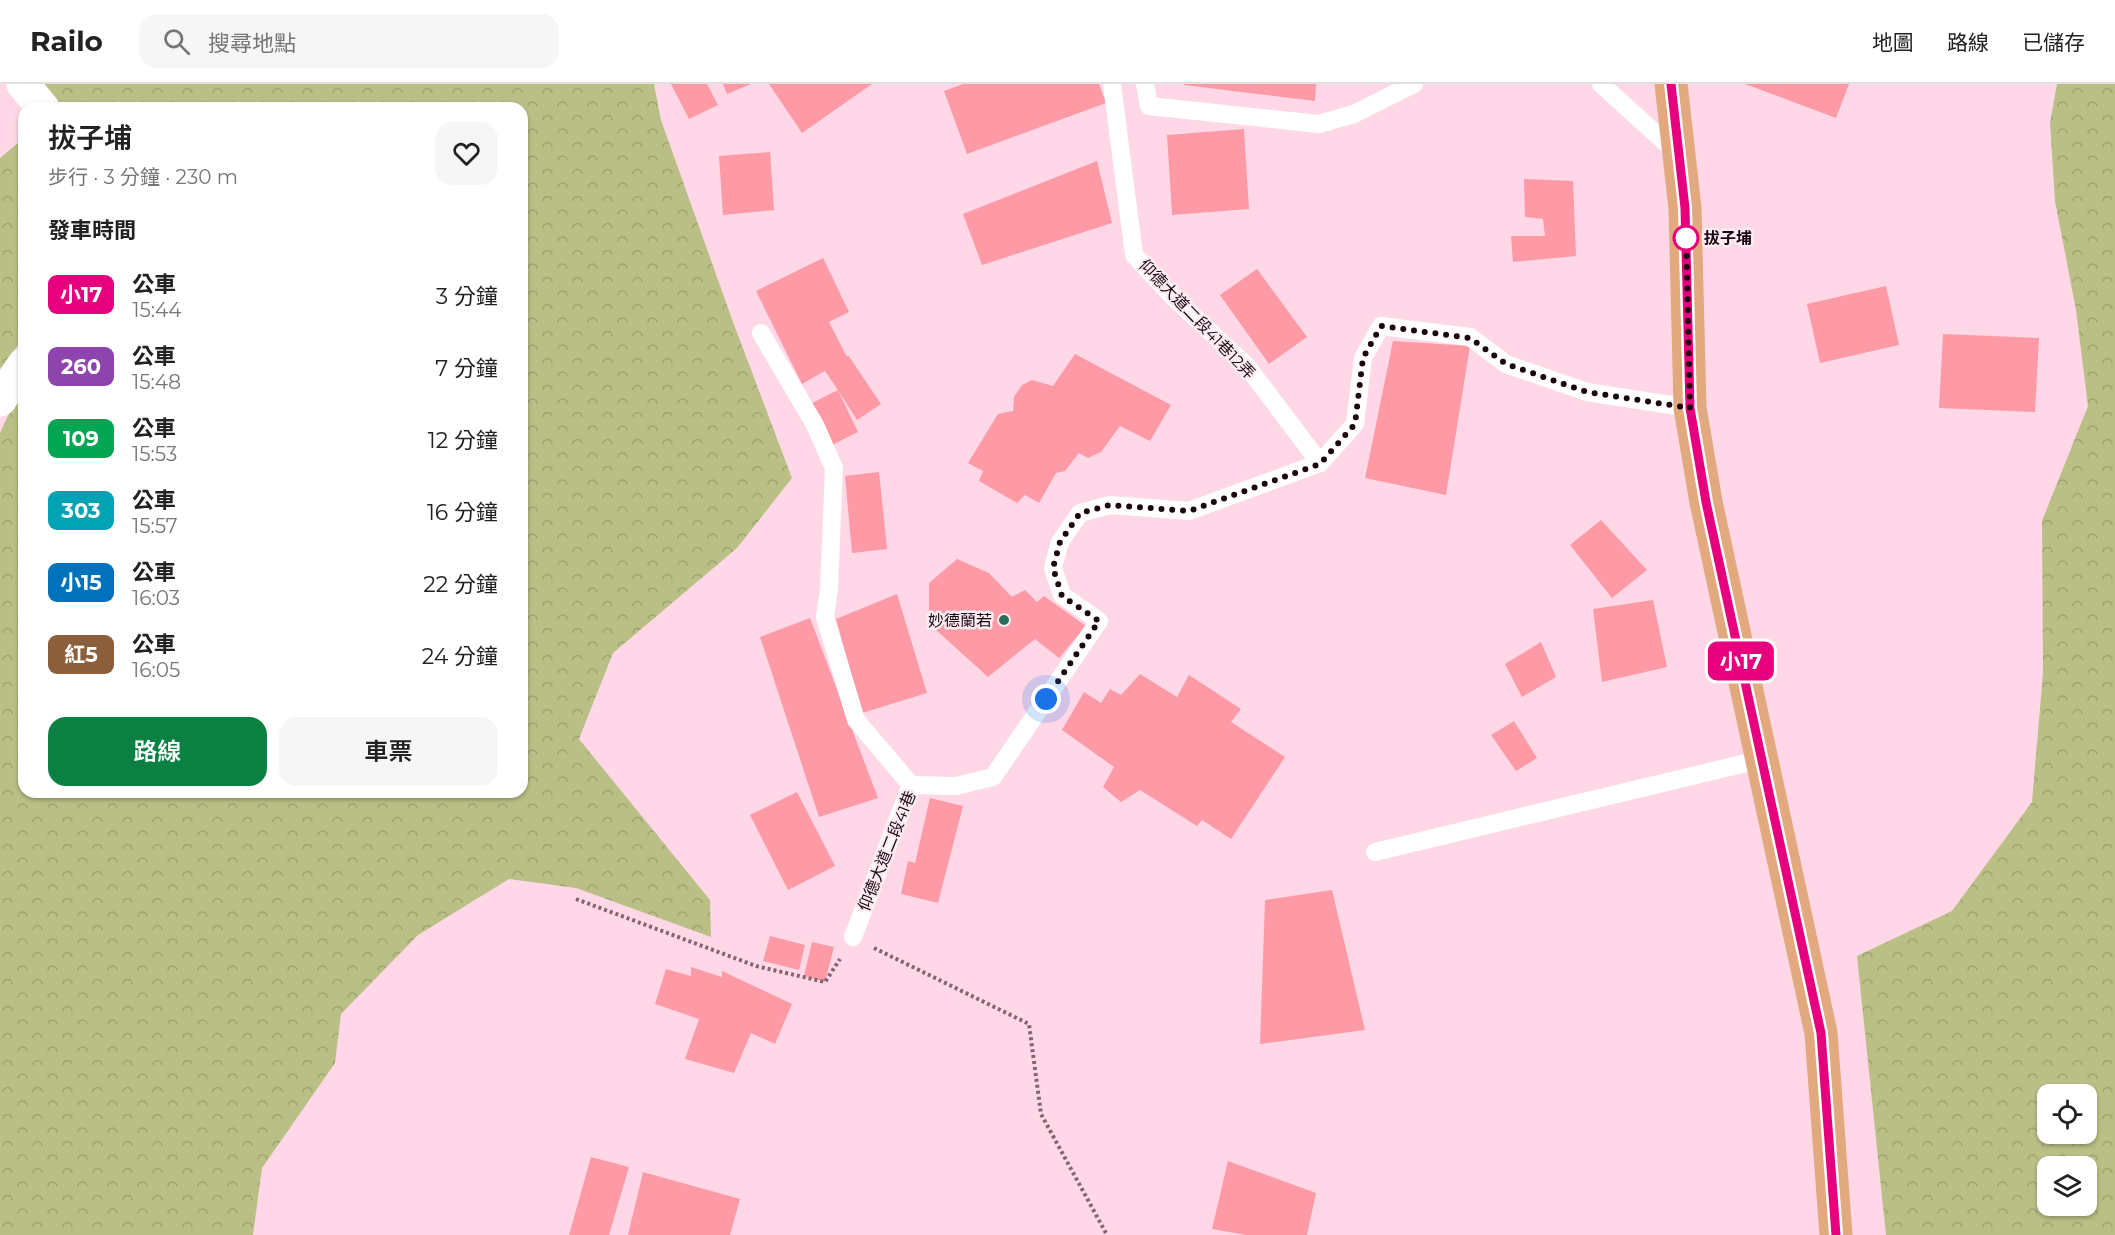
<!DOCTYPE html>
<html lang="zh-TW">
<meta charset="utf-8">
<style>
body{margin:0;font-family:Montserrat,"Noto Sans TC",sans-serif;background:#f6f6f6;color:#222;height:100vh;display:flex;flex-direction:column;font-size:22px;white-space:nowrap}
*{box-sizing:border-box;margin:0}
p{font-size:20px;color:#767676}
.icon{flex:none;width:33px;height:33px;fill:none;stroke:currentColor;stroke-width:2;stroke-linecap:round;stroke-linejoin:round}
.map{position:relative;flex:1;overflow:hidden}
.sheet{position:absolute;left:18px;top:18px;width:510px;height:696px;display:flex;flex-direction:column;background:#fff;border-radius:18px;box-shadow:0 2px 4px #0004}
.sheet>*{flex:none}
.badge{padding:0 12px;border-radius:9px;font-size:21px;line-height:39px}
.tools{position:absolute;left:2037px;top:1000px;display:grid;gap:12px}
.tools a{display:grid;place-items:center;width:60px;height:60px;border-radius:12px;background:#fff;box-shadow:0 2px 4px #0004;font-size:30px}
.you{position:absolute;width:30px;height:30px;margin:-15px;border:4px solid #fff;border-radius:50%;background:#1a73e8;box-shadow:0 0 0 9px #1a73e833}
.map>.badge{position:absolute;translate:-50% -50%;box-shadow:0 0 0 3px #fff}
h2{padding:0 30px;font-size:22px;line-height:54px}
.round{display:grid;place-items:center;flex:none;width:63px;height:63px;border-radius:18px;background:#f6f6f6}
.summary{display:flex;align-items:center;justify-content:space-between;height:102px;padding:0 30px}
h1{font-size:28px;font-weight:600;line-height:45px}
.cta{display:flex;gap:12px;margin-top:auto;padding:12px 30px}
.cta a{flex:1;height:69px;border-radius:18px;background:#0b8043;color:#fff;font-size:24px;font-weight:600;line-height:69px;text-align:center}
.cta a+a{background:#f6f6f6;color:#222}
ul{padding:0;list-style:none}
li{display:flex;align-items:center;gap:18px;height:72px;padding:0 30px}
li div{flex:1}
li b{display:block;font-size:22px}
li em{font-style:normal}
li .badge{min-width:66px;font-weight:700;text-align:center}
header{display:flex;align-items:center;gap:36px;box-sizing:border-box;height:84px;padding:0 30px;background:#fff;border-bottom:2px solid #e0e0e0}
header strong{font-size:28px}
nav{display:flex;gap:33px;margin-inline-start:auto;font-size:21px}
.search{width:420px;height:54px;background:#f6f6f6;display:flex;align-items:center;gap:15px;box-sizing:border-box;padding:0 21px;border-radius:18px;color:#767676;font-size:22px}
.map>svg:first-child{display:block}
.forest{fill:url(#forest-crowns);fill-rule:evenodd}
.building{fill:#fd9aa6}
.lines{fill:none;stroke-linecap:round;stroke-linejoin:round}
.path{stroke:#826571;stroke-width:4;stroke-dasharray:3 3;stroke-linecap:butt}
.lane{stroke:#fff;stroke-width:18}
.street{stroke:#fff;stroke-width:33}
.primary{stroke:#e2a97f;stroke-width:33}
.line-casing{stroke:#fff;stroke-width:14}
.line{stroke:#e6007e;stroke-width:9}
.walk{stroke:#1b0610;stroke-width:6;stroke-dasharray:0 10.8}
.stop-dot{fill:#fff;stroke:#e6007e;stroke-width:3}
.poi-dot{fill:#2c6c5a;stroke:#faecf2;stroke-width:2}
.labels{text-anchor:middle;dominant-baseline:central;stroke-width:5;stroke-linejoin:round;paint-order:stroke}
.stop-label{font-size:16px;font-weight:bold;fill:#1b0610;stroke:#faecf2;text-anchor:start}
.street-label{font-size:16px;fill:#1b0610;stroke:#faecf2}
.poi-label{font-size:16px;fill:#1b0610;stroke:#faecf2;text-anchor:end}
</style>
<header>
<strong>Railo</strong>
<div class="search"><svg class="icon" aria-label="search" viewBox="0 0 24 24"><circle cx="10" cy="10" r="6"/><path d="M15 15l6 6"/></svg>搜尋地點</div>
<nav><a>地圖</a><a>路線</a><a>已儲存</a></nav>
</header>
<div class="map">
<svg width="2115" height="1151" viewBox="0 0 2115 1151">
<defs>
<pattern id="forest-crowns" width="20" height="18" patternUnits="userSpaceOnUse" patternTransform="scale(1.5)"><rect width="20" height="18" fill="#b9bf85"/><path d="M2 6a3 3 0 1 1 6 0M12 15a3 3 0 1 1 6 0" fill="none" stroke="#9ea372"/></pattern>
</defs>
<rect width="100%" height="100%" fill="#ffd7e6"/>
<g class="forest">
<polygon points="41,0 654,0 661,36 733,238 792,394 737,464 613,569 579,655 710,816 711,853 576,804 509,795 418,851 341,930 335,979 262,1084 253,1151 0,1151 0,349 10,327 24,304 24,708 522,708 522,24 60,24"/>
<path d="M2057,0h58v1151h-229l-29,-279 95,-45 80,-109 11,-129 -1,-152 46,-115 -12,-96 -21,-109 -5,-78zM2048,1011h38v39h-38zM2048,1083h38v39h-38z"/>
<polygon points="24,54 24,253 0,285 0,74"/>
</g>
<g class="building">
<polygon points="671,0 707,0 718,21 689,35"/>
<polygon points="723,0 751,0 727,10"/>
<polygon points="769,0 872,0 802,49"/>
<polygon points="963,0 1099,0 1106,19 967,70 944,7"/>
<polygon points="1184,0 1316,0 1315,17 1184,1"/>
<polygon points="1745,0 1849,0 1836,34"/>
<polygon points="1244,45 1249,125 1172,131 1167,51"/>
<polygon points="770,68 774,126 723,131 719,72"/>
<polygon points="1097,77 1112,139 982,181 963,130"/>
<polygon points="1524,95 1573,97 1576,172 1513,178 1511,152 1545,152 1543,135 1525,133"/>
<polygon points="823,174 849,228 829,238 847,273 848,271 881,320 857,336 838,306 858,348 832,361 812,319 838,306 825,287 802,300 756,207"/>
<polygon points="1257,185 1307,253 1269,280 1220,211"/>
<polygon points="1886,202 1899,261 1820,279 1807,220"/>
<polygon points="1943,250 2039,254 2035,328 1939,324"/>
<polygon points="1393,257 1470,262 1446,411 1365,394"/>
<polygon points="1075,270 1171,321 1150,357 1120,342 1101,368 1088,374 1079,369 1065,387 1056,389 1039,419 1025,411 1017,419 979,397 983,387 968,379 998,330 1013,327 1014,313 1022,301 1032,296 1053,302"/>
<polygon points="879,388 887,465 852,469 845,392"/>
<polygon points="1601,436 1647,486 1612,514 1570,461"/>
<polygon points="957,475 989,489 1012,513 1025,506 1037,518 1044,512 1086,542 1059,574 1035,555 988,593 936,546 929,530 929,499"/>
<polygon points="897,510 927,609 862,629 836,535"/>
<polygon points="1653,516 1667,583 1602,598 1593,525"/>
<polygon points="810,534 878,714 819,733 760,553"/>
<polygon points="1541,558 1556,593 1522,613 1505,580"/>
<polygon points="1140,590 1177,613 1189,591 1241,625 1231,638 1285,673 1231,755 1202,736 1197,742 1140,706 1121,718 1103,703 1114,683 1062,646 1084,608 1101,619 1110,605 1121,611"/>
<polygon points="1514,637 1537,674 1516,687 1491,651"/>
<polygon points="797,708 835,782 788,806 750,731"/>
<polygon points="930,714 963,722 938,819 901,810 908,777 915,779"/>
<polygon points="1332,806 1365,946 1260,960 1265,816"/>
<polygon points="770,852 805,861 799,886 763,877"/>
<polygon points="812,858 834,863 825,898 804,892"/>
<polygon points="691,883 722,893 722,887 792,920 775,960 751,949 734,989 685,975 699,935 655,920 666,885 691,892"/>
<polygon points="591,1073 629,1083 609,1151 569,1151"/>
<polygon points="1228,1077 1316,1109 1307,1151 1246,1151 1212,1145"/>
<polygon points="643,1088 740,1115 730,1151 628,1151"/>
</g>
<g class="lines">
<g class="path">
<polyline points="576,815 756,882 825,898 840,875"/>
<polyline points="874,864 1029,940 1041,1030 1107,1151"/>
</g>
<g class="lane">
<polyline points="1112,0 1134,171 1172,212 1246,281 1320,379"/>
<polyline points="1145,0 1149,22 1319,40 1354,30 1414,0"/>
<polyline points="1601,0 1677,69"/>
<polyline points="761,249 815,341 834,384 829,505 825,533 856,636 911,701"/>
<polyline points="1375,768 1763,675"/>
<polyline points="853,853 911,701 956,702 993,693 1099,537 1062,511 1053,484 1060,458 1080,429 1110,421 1189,427 1320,379 1355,340 1363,274 1381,242 1470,253 1506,280 1587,308 1690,324"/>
</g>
<g class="street">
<polyline points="23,0 43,24"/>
<polyline points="0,316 24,280"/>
</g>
<polyline class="primary" points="1671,0 1685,124 1690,324 1706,418 1821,949 1836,1151"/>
</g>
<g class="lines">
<defs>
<polyline id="line" points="1671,0 1685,124 1690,324 1706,418 1821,949 1836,1151"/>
</defs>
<use href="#line" class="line-casing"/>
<use href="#line" class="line"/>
<polyline class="walk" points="1046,615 1099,537 1062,512 1053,484 1060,458 1080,429 1110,421 1189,427 1320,380 1355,340 1363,274 1381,242 1470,254 1506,280 1587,308 1690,324 1686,146 1686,154"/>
</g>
<circle class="stop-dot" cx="1686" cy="154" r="12"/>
<circle class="poi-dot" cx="1004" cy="536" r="6"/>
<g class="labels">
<g class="stop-label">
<text x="1704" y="154">拔子埔</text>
</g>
<g class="street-label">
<text transform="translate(1197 235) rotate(46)">仰德大道二段41巷12弄</text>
<text transform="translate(887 767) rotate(-68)">仰德大道二段41巷</text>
</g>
<g class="poi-label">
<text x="992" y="536">妙德蘭若</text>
</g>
</g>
</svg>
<div class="tools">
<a><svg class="icon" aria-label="locate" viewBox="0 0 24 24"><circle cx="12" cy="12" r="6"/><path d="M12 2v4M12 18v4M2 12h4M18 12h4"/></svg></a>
<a><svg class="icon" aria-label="layers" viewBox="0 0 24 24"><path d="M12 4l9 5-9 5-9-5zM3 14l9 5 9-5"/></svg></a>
</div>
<div class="you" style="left:1046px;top:615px"></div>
<b class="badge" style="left:1741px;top:577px;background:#e6007e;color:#fff">小17</b>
<section class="sheet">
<div class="summary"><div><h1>拔子埔</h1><p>步行 · 3 分鐘 · 230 m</p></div><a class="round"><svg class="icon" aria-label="heart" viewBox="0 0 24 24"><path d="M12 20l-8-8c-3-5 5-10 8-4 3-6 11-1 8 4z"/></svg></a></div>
<h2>發車時間</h2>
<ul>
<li><span class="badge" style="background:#e6007e;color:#fff">小17</span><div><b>公車</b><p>15:44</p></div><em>3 分鐘</em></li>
<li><span class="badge" style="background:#8e44ad;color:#fff">260</span><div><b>公車</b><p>15:48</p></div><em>7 分鐘</em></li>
<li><span class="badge" style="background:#00a651;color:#fff">109</span><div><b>公車</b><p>15:53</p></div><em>12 分鐘</em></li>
<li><span class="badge" style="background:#00a3b4;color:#fff">303</span><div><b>公車</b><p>15:57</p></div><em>16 分鐘</em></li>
<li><span class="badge" style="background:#0072bc;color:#fff">小15</span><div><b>公車</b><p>16:03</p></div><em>22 分鐘</em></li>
<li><span class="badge" style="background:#8b5e3c;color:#fff">紅5</span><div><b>公車</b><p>16:05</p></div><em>24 分鐘</em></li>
</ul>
<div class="cta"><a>路線</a><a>車票</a></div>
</section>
</div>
